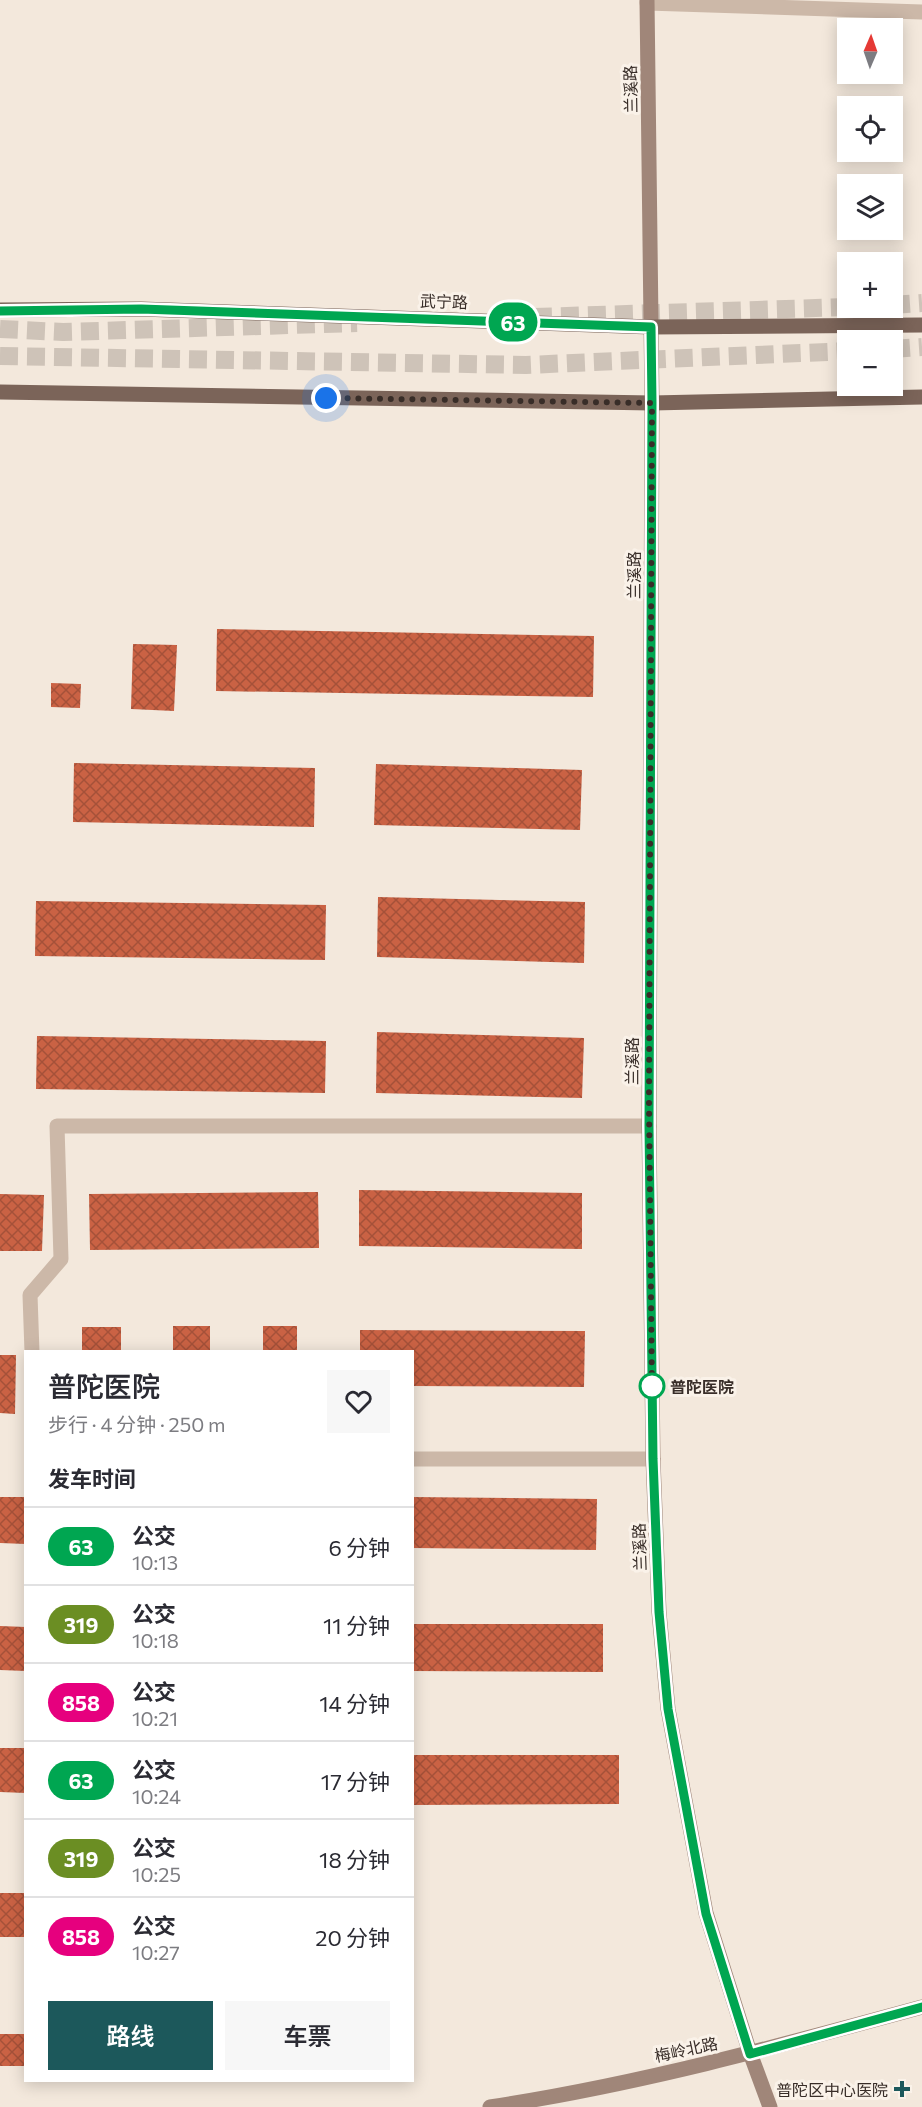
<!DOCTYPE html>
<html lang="zh">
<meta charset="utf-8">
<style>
body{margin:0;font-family:Commissioner,"Noto Sans SC",sans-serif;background:#f7f7f7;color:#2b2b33;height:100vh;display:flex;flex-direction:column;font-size:22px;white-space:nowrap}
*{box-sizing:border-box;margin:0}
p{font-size:20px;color:#7c7c81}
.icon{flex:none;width:33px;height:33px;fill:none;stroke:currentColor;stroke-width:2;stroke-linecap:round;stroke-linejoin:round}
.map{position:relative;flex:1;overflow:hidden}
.side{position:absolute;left:24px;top:1350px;width:390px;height:732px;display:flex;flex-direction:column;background:#fff;border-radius:0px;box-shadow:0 3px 15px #0003}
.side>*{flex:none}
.badge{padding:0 12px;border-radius:20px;font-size:21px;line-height:39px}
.needle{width:39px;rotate:2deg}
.tools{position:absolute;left:837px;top:18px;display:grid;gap:12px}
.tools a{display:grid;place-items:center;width:66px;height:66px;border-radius:0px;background:#fff;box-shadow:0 3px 15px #0003;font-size:30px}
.you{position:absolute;width:30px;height:30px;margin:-15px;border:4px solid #fff;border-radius:50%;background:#1a73e8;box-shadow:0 0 0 9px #1a73e833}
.map>.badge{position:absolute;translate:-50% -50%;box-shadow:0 0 0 3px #fff}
h2{padding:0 24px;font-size:22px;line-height:54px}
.round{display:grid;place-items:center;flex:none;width:63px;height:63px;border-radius:0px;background:#f7f7f7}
.headline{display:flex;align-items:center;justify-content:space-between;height:102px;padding:0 24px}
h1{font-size:28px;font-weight:600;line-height:45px}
.cta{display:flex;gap:12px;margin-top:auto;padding:12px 24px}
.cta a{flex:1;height:69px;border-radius:0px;background:#1c585b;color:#fff;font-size:24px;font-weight:600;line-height:69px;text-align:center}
.cta a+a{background:#f7f7f7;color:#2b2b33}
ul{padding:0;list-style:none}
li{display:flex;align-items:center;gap:18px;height:78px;padding:0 24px;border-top:2px solid #e1e1e2}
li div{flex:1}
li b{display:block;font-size:22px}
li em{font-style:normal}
li .badge{min-width:66px;font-weight:700;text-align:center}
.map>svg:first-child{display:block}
.building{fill:url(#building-cross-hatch)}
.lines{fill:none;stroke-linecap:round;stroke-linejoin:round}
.highway-tunnel{stroke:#cec3b8;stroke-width:18;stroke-dasharray:18 9;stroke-linecap:butt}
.lane{stroke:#ccb8a8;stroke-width:15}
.street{stroke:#ccb8a8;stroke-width:15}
.secondary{stroke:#a08679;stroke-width:15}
.primary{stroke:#7b6459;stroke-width:15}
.line-casing{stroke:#fff;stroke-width:14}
.line{stroke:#00a651;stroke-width:9}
.walk{stroke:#382d28;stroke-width:6;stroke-dasharray:0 10.8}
.stop-dot{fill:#fff;stroke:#00a651;stroke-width:3}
.poi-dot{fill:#1c585b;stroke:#faf2e9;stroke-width:2}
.labels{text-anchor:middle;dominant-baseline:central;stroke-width:6;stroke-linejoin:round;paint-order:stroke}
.street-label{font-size:16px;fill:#382d28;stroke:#faf2e9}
.stop-label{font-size:16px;font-weight:bold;fill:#382d28;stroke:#faf2e9;text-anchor:start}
.poi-label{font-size:16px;fill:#382d28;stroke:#faf2e9;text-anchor:end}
</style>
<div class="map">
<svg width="922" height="2107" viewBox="0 0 922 2107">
<defs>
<pattern id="building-cross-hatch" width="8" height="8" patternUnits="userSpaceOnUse" patternTransform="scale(1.5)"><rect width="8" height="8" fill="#ca6244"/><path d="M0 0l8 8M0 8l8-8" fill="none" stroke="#a55139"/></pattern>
</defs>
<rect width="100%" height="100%" fill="#f3e8dc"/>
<g class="building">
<polygon points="217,629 594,636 593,697 216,691"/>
<polygon points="133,644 177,645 174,711 131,709"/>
<polygon points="51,683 81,684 80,708 51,707"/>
<polygon points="74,763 315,768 314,827 73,822"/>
<polygon points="376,764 582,770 580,830 374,825"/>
<polygon points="378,897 585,902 584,963 377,957"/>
<polygon points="36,901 326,905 325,960 35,956"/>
<polygon points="377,1032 584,1038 582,1098 376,1093"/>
<polygon points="37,1036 326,1041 325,1093 36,1089"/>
<polygon points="359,1190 582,1193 582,1249 359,1246"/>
<polygon points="318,1192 319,1248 90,1250 89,1194"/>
<polygon points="0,1194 44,1195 42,1251 0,1251"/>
<rect x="173" y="1326" width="37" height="26"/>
<rect x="263" y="1326" width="34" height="26"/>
<rect x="82" y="1327" width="39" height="25"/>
<polygon points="360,1330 585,1331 584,1387 412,1386 412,1352 360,1352"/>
<polygon points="0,1355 16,1355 15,1414 0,1413"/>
<polygon points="0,1497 26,1497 26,1544 0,1543"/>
<polygon points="412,1497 597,1499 596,1550 412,1548"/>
<polygon points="412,1624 603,1624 603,1672 412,1671"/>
<polygon points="0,1626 26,1627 26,1671 0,1670"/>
<polygon points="0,1748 26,1748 26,1793 0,1792"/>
<polygon points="412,1755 619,1755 619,1804 412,1805"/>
<rect x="0" y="1893" width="26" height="44"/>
<rect x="0" y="2034" width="26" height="32"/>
</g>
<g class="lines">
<g class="highway-tunnel">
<polyline points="892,305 922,303"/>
<polyline points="534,317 848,307"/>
<polyline points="0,329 63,332 357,323"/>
<polyline points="892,349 922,347"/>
<polyline points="0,356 526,365 848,351"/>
</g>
<g class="lane">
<polyline points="32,1352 30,1295 61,1259 57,1126 649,1126"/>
<polyline points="412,1459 653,1459"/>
</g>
<polyline class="street" points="647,3 922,12"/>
<g class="secondary">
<polyline points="647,0 652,403 649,1126 653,1459 659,1612 668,1709 706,1913 750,2053 770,2107"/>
<path d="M490,2107c146,-22 289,-61 432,-100"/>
</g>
<g class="primary">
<polyline points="0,310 141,309 651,327 922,325"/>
<polyline points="0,392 652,403 922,397"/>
</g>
</g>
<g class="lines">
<defs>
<polyline id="line" points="0,311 141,309 651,327 652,403 649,1126 653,1459 659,1612 668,1709 706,1914 750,2054 922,2007"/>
</defs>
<use href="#line" class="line-casing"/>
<use href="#line" class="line"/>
<polyline class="walk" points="326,398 652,403 649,1103 652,1393 652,1386"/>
</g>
<circle class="stop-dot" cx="652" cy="1386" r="12"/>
<path class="poi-dot" d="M899 2080h6v6h6v6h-6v6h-6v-6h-6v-6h6z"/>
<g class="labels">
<g class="street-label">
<text transform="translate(630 89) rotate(-91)">兰溪路</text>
<text transform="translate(444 301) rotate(2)">武宁路</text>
<text transform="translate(633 575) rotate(-90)">兰溪路</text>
<text transform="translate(631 1061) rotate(-90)">兰溪路</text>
<text transform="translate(639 1547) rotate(-92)">兰溪路</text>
<text transform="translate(686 2049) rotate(-12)">梅岭北路</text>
</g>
<g class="stop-label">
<text x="670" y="1386">普陀医院</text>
</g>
<g class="poi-label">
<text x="888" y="2089">普陀区中心医院</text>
</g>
</g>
</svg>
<div class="tools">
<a><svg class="needle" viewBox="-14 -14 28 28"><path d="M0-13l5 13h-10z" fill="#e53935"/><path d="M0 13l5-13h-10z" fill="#7c7c81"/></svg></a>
<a><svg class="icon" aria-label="locate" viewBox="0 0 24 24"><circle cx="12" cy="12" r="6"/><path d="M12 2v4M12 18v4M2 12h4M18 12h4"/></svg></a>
<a><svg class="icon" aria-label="layers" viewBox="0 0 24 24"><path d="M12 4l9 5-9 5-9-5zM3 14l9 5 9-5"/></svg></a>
<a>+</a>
<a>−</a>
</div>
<div class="you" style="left:326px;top:398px"></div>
<b class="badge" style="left:513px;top:322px;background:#00a651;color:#fff">63</b>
<section class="side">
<div class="headline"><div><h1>普陀医院</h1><p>步行 · 4 分钟 · 250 m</p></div><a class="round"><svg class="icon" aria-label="heart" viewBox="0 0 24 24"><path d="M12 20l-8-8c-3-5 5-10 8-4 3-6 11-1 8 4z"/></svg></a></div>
<h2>发车时间</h2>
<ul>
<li><span class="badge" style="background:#00a651;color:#fff">63</span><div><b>公交</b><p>10:13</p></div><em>6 分钟</em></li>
<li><span class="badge" style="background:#6b8e23;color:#fff">319</span><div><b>公交</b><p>10:18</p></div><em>11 分钟</em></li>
<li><span class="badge" style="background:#e6007e;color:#fff">858</span><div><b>公交</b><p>10:21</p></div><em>14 分钟</em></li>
<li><span class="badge" style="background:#00a651;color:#fff">63</span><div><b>公交</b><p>10:24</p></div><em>17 分钟</em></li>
<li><span class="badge" style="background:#6b8e23;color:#fff">319</span><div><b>公交</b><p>10:25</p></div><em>18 分钟</em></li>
<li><span class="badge" style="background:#e6007e;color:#fff">858</span><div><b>公交</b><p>10:27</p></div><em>20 分钟</em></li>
</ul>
<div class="cta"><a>路线</a><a>车票</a></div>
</section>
</div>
